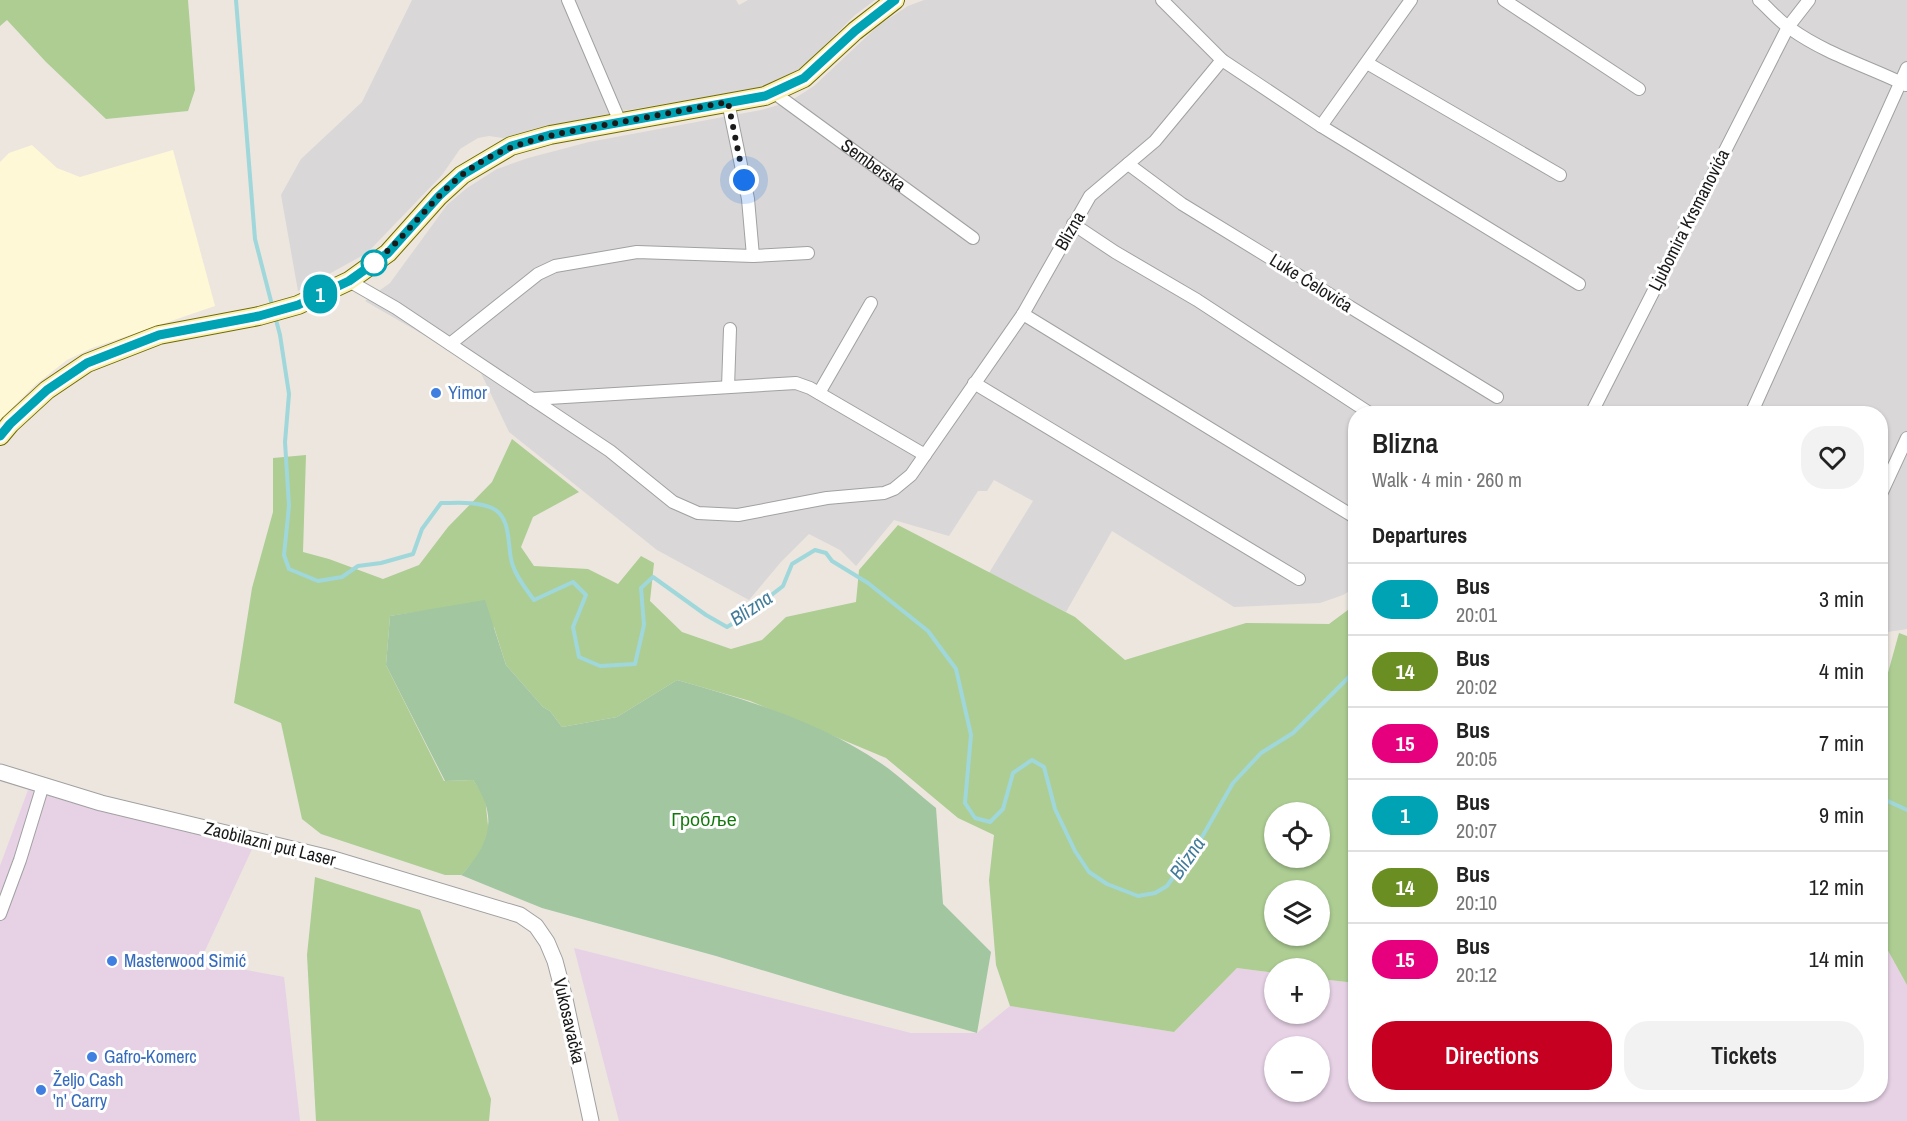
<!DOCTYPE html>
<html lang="en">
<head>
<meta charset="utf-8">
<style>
	:root { --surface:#fff; --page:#f2f2f2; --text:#222; --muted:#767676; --line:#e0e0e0; --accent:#c50020 }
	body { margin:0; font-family:"Archivo Narrow",sans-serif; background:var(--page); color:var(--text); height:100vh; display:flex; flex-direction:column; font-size:22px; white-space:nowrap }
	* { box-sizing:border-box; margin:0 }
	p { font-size:20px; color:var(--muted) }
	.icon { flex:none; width:33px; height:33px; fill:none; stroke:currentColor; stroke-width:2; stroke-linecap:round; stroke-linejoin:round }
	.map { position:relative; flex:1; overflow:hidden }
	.details { position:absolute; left:1348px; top:406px; width:540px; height:696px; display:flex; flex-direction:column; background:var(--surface); border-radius:24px; box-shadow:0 2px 4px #0004 }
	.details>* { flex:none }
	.badge { padding:0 12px; border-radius:20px; font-size:21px; line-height:39px }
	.controls { position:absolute; left:1264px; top:802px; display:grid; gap:12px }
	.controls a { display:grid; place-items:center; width:66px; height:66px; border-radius:50%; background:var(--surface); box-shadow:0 2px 4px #0004; font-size:30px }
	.you { position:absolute; width:30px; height:30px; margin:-15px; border:4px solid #fff; border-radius:50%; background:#1a73e8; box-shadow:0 0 0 9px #1a73e833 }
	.map>.badge { position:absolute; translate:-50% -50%; box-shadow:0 0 0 3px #fff }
	h2 { padding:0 24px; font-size:22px; line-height:54px }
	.round { display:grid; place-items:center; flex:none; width:63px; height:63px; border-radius:24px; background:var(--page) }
	.summary { display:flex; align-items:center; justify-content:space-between; height:102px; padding:0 24px }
	h1 { font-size:28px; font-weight:600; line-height:45px }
	.button { display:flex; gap:12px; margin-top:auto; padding:12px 24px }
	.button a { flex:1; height:69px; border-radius:24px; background:var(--accent); color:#fff; font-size:24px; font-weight:600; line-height:69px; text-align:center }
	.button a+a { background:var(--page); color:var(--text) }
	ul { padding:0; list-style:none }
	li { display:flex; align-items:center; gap:18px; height:72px; padding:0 24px; border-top:2px solid var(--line) }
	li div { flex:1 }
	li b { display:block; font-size:22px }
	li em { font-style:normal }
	li .badge { min-width:66px; font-weight:700; text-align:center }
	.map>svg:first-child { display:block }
	.residential { fill:#d9d7d7 }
	.industrial { fill:#e6d1e5; fill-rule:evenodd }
	.education { fill:#fff8d6 }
	.forest { fill:#adcd93; fill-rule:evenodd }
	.cemetery { fill:#a1c6a0 }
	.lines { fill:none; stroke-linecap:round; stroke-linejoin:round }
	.stream { stroke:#9fd7db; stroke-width:4 }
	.minor-casing { stroke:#a1a1a1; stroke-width:14 }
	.tertiary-casing { stroke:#a1a1a1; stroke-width:17 }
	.secondary-casing { stroke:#6f6904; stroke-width:20 }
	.minor { stroke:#fff; stroke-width:12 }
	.tertiary { stroke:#fff; stroke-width:15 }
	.secondary { stroke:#f9f1b0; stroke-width:18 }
	.line-casing { stroke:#fff; stroke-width:14 }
	.line { stroke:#00a3b4; stroke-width:9 }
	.walk { stroke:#1a1a1a; stroke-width:6; stroke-dasharray:0 10.8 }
	.stop-dot { fill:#fff; stroke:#00a3b4; stroke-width:3 }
	.shop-dot { fill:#3f7fe0; stroke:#fff; stroke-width:2 }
	.labels { text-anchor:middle; stroke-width:6; stroke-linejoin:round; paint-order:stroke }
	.street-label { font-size:18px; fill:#1a1a1a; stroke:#fff }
	.shop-label { font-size:18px; fill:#366cbe; stroke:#fff; text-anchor:start }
	.park-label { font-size:18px; fill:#12770a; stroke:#fff }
	.water-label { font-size:20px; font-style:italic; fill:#427c9a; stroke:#fff }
</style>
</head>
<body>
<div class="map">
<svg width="1907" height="1121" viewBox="0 0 1907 1121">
	<rect width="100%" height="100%" fill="#ece6df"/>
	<g class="residential">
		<polygon points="412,0 736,0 739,5 748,0 875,0 855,15 806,64 794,73 772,83 757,88 623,111 538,128 503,138 489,136 478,138 460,149 442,175 367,253 298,291 281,195 301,159 362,102"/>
		<polygon points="924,0 1907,0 1907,629 1881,633 1881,414 1356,414 1356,587 1343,595 1320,603 1234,607 1112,531 1066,612 989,573 1033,501 994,480 987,491 978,491 949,536 894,520 856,566 840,550 809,534 781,562 749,600 657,550 509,432 480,371 436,342 365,301 390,283 447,205 467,188 497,169 528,158 589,142 761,110 789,102 814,86 879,25 908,6"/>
	</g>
	<g class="industrial">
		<polygon points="28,790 252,849 203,955 224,966 284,977 300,1121 0,1121 0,866"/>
		<path d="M1881 938 1907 985V1121H619L574 948 911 1033H977L1010 1006 1174 1032 1237 968 1275 973V1014H1320V979L1356 983V1095H1881ZM1275 1047H1320V1092H1275Z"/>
	</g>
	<polygon class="education" points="32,145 57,168 80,177 173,150 215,306 92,348 67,360 35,385 0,420 0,162 9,153"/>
	<g class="forest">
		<polygon points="0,0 188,0 195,90 188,111 106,119 46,62 7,20 0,26"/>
		<path d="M512 439 579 492 533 517 521 547 534 566 588 569 618 584 641 556 654 563 650 601 682 632 731 649 762 640 786 617 856 602 859 570 898 525 1075 617 1125 660 1246 623 1329 624 1356 604V983L1320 979V969H1275V973L1237 968 1174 1032 1010 1006 996 965 989 880 994 835 958 818 886 758 750 701 677 680 617 717 562 727 550 711 543 707 506 665 494 627 443 608 390 616 386 665 444 781 473 780 485 797 489 835 476 859 461 875H445L321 834 302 819 281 723 234 703 252 588 273 512V458L306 455 303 552 329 559 383 579 419 565 448 527 492 482ZM1275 813H1320V858H1275ZM1275 891H1320V936H1275Z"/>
		<polygon points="1899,633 1907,636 1907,985 1881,938 1881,698"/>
		<polygon points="315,877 420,910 491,1099 489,1121 316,1121 307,955"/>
	</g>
	<path class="cemetery" d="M485 600 506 665 543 707 550 711 562 727 617 717 677 680C748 700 820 722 882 764 901 777 918 794 936 808L943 904 991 952 977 1033 844 995 716 956 542 908 461 875C490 845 499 817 473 780L445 781 386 665 390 616Z"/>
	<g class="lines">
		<g class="stream">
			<polyline points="236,0 255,239 272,305"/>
			<path d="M275 316 280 335 289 394 285 442 289 506 284 555 289 569 318 581 342 577 358 566 381 563 413 554 422 529 441 503C456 503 477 501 492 508 512 517 507 546 512 563 516 577 526 589 534 600L573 582 586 595 573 627 579 657 600 666 635 664 644 625 641 588 653 577 706 615 727 627 742 618 783 586 792 564 815 550 826 553 832 561 868 583 928 631 956 669 971 735 965 803 975 818 990 822 1003 809 1013 773 1032 760 1044 767 1055 809 1075 851 1089 872 1107 884 1138 896 1155 893 1167 886 1202 837 1233 783 1261 753 1293 733 1356 670"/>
			<polyline points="1881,798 1907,810"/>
		</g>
		<g class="minor-casing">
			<g id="minor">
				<polyline points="568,0 620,122"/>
				<polyline points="1162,0 1222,60 1321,126 1579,284"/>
				<polyline points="1504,0 1639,89"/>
				<path d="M1759 0C1770 10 1779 21 1791 29 1826 54 1867 66 1906 85"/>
				<polyline points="1367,63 1560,175"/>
				<path id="s1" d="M773 92 973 238"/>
				<polyline points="728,102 748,199 753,256"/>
				<polyline points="1321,126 1411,0"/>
				<polyline points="1128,164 1182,204 1497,397"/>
				<polyline points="1073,224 1115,252 1197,300 1371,414"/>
				<polyline points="349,281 396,308 610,451 673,502 698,513 738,515 827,498 884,493 894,489 911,475 1023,314 1090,196 1155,141 1222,60"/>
				<polyline points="1023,314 1356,518"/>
				<polyline points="450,344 538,274 555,266 637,252 753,256 808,253"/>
				<polyline points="974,383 1299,579"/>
				<polyline points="728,387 730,329"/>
				<polyline points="819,393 871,303"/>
				<polyline points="532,399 796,383 810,388 925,455"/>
				<polyline points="1591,414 1788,27 1809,0"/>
				<polyline points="1751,414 1907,68"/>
				<polyline points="1881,494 1907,438"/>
				<polyline points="0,914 20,860 43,785"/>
			</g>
		</g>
		<g class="tertiary-casing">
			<polyline id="tertiary" points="0,772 101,803 330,858 520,915 536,926 547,942 555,961 565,999 591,1121"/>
		</g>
		<g class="secondary-casing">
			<polyline id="secondary" points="0,436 10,424 47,390 87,363 159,335 259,316 298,305 349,281 388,253 439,196 462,175 511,146 550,135 765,96 804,78 855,31 895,0"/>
		</g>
		<use href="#minor" class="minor"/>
		<use href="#tertiary" class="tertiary"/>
		<use href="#secondary" class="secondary"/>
	</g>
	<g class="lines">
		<g class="line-casing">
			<polyline id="line" points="0,436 10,424 47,390 87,363 159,335 259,316 298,305 349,281 388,253 439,196 462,175 511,146 550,135 765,96 804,78 855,31 895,0"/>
		</g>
		<use href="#line" class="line"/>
		<path class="walk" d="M374 263 368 267C404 241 428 202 462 175 506 140 562 133 616 123 653 116 690 109 728 102L744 180"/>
	</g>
	<circle class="stop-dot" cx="374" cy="263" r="12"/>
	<g class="shop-dot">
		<circle cx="436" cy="393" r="6"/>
		<circle cx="112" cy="961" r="6"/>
		<circle cx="92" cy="1057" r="6"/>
		<circle cx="41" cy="1090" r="6"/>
	</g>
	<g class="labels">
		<g class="street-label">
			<text dy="6" stroke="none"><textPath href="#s1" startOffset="124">Semberska</textPath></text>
			<text transform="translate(1689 220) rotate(-63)" y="6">Ljubomira Krsmanovića</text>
			<text transform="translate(1070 231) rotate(-60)" y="6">Blizna</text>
			<text transform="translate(1311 283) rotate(32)" y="6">Luke Ćelovića</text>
			<text transform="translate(270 844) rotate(14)" y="6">Zaobilazni put Laser</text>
			<text transform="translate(569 1021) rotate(77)" y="6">Vukosavačka</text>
		</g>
		<g class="shop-label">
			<text x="448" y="399">Yimor</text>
			<text x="124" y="967">Masterwood Simić</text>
			<text x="104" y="1063">Gafro-Komerc</text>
			<text x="53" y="1086">Željo Cash<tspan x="53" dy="21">'n' Carry</tspan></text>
		</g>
		<g class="park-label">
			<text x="704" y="826">Гробље</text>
		</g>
		<g class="water-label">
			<text transform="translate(751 608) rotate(-34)" y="7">Blizna</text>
			<text transform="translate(1187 858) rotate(-55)" y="7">Blizna</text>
		</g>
	</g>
</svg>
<div class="controls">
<a><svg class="icon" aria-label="locate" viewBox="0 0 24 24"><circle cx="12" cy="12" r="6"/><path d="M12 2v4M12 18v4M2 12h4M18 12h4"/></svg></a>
<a><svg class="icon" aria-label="layers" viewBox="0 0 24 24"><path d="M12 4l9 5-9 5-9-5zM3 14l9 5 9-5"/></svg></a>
<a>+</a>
<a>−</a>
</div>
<div class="you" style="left:744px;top:180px"></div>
<b class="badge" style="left:320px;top:294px;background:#00a3b4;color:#fff">1</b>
<section class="details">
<div class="summary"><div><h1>Blizna</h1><p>Walk · 4 min · 260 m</p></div><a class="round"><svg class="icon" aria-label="heart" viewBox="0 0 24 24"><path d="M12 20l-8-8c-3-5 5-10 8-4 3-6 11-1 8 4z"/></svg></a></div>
<h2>Departures</h2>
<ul>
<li><span class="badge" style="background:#00a3b4;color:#fff">1</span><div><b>Bus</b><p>20:01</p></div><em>3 min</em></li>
<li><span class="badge" style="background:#6b8e23;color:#fff">14</span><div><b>Bus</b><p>20:02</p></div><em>4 min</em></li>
<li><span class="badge" style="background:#e6007e;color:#fff">15</span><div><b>Bus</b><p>20:05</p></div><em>7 min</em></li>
<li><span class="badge" style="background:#00a3b4;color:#fff">1</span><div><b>Bus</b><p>20:07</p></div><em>9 min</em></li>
<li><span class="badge" style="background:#6b8e23;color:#fff">14</span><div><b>Bus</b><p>20:10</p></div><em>12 min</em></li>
<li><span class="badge" style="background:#e6007e;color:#fff">15</span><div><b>Bus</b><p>20:12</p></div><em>14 min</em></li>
</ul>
<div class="button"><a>Directions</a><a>Tickets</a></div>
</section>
</div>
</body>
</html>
